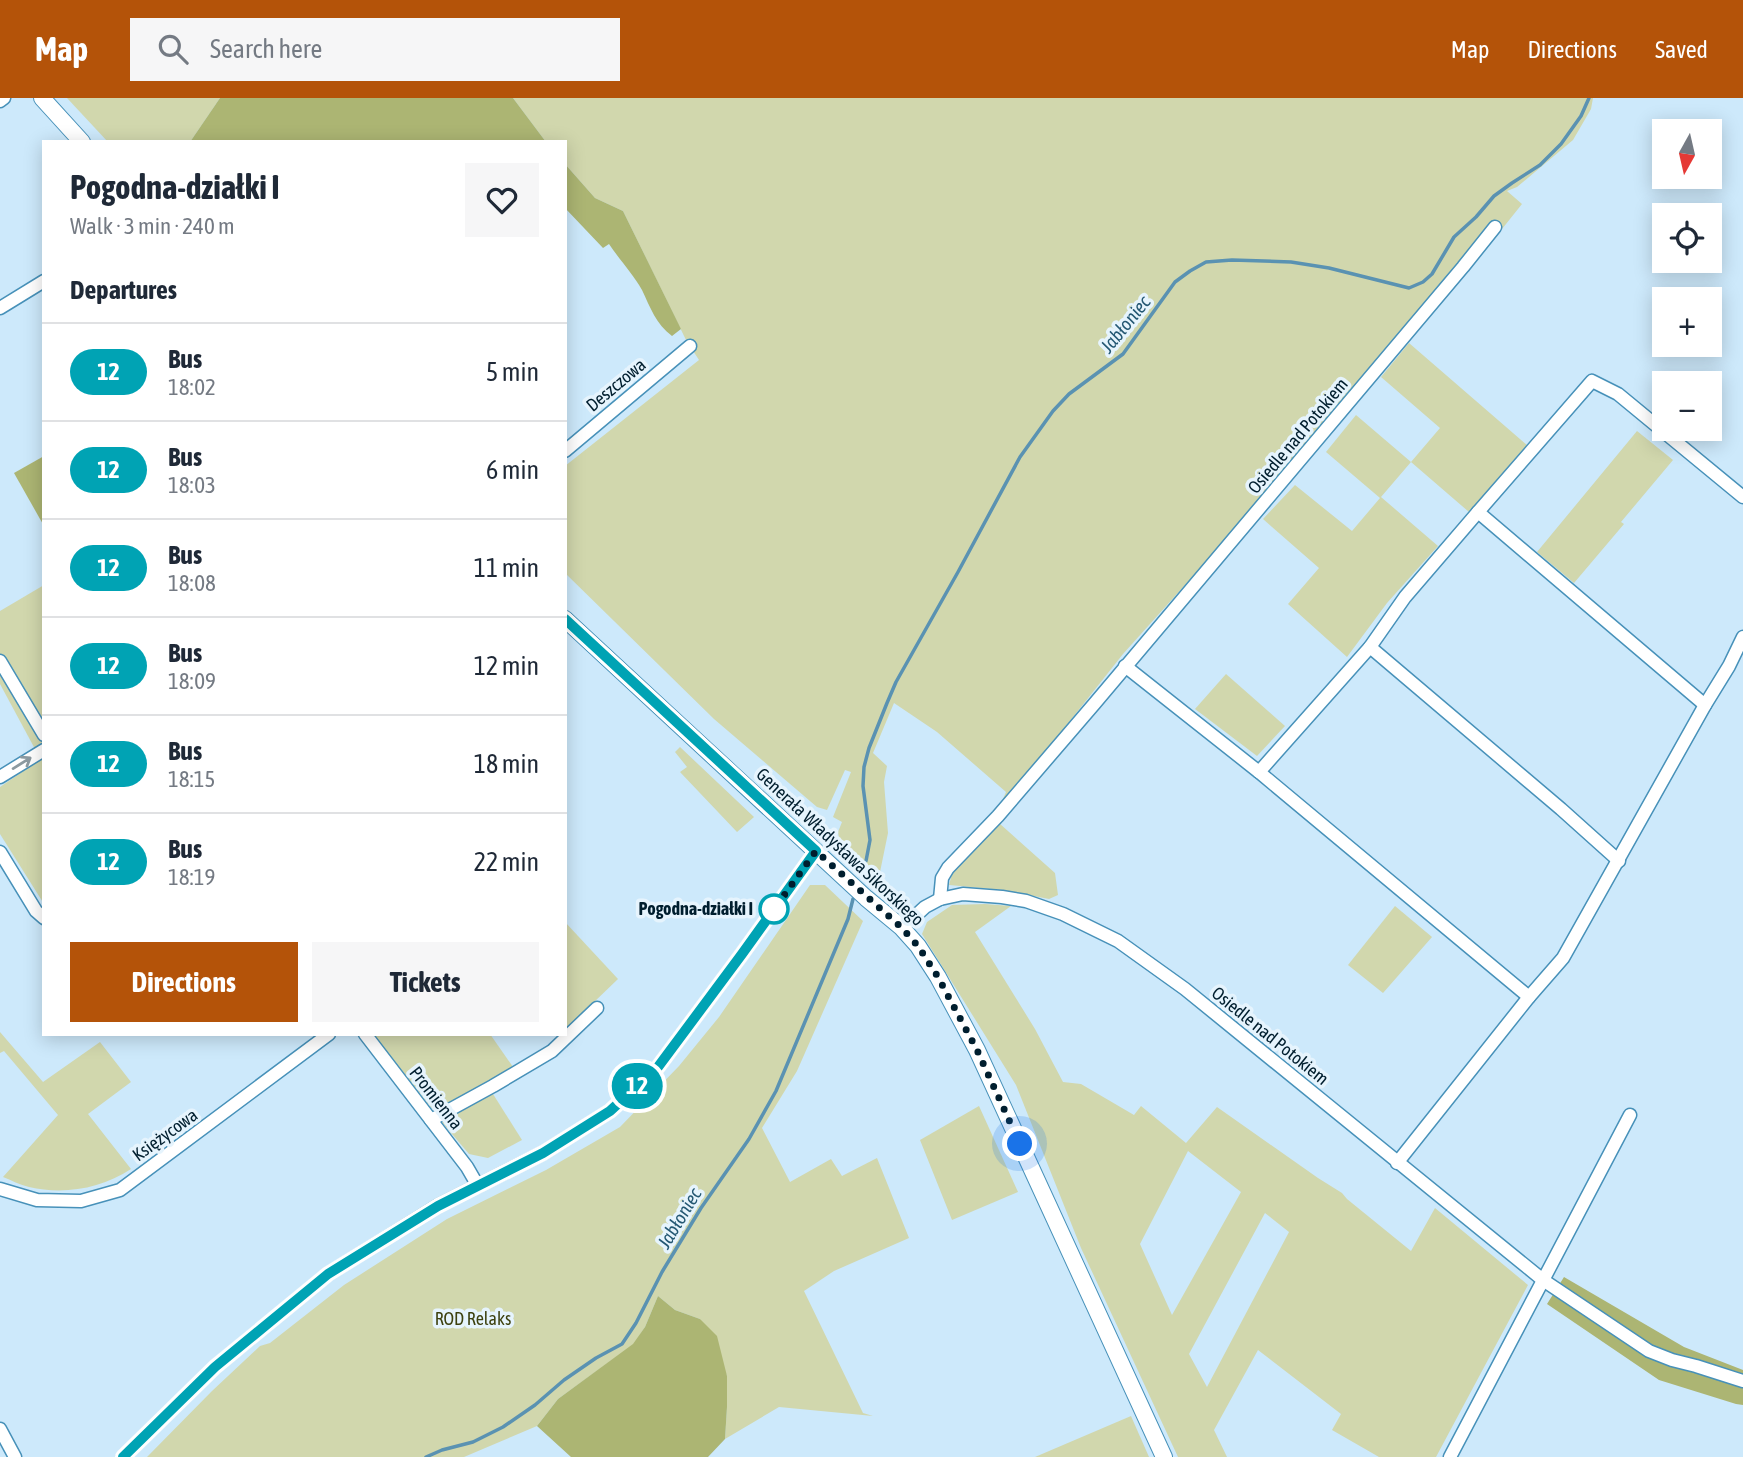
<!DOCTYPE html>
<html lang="en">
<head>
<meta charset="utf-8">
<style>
	:root { --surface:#fff; --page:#f6f6f7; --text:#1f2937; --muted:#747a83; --line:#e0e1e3; --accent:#b45309 }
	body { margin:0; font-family:"Asap Condensed",sans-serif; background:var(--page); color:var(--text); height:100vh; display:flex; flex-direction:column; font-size:26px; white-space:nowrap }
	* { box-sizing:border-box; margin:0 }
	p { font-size:23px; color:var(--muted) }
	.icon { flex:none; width:38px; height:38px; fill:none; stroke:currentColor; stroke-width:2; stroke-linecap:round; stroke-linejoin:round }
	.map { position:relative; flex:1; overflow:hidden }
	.drawer { position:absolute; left:42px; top:42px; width:525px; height:896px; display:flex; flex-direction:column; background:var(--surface); border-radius:0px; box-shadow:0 4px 18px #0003 }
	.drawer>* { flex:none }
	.badge { padding:0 14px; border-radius:23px; font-size:24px; line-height:46px }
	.needle { width:46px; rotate:188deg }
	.tools { position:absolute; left:1652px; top:21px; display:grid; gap:14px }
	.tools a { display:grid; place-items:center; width:70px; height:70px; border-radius:0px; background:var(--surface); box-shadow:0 4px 18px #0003; font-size:35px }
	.you { position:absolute; width:35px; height:35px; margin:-18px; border:5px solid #fff; border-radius:50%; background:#1a73e8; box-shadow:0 0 0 10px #1a73e833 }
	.map>.badge { position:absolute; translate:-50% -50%; box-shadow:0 0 0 4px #fff }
	h2 { padding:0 28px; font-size:26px; line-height:63px }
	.round { display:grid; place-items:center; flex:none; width:74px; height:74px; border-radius:0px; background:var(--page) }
	.headline { display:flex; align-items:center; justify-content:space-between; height:119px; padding:0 28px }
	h1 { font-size:33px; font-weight:700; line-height:52px }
	.action { display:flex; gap:14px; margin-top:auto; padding:14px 28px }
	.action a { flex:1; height:80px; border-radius:0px; background:var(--accent); color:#fff; font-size:28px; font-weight:700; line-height:80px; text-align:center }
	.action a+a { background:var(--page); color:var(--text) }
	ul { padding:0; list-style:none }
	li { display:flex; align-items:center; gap:21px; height:98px; padding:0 28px; border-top:2px solid var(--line) }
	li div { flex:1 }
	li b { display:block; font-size:26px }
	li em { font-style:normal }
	li .badge { min-width:77px; font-weight:700; text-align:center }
	header { display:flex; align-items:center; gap:42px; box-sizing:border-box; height:98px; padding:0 35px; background:var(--accent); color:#fff }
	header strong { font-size:33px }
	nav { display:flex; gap:38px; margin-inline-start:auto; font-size:24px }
	.search { width:490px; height:63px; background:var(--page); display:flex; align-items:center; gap:18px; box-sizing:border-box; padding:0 24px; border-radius:0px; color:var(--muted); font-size:26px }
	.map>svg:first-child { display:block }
	.green { fill:#d1d7ad; fill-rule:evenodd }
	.forest { fill:#acb573 }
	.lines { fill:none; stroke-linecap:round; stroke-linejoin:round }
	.stream { stroke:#5a92b2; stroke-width:3.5 }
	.minor-casing { stroke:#4791b9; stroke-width:15 }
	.tertiary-casing { stroke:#4791b9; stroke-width:18 }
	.minor { stroke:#fff; stroke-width:12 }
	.tertiary { stroke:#fff; stroke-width:16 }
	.oneway { stroke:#8c9aa1 }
	.line-casing { stroke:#fff; stroke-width:16 }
	.line { stroke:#00a3b4; stroke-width:10 }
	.walk { stroke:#001e2e; stroke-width:7; stroke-dasharray:0 12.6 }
	.stop-dot { fill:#fff; stroke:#00a3b4; stroke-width:3.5 }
	.labels { text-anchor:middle; stroke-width:7; stroke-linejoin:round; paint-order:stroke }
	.street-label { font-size:18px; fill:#001e2e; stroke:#e6f4fd }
	.stop-label { font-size:18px; font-weight:bold; fill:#001e2e; stroke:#e6f4fd; text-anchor:end }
	.park-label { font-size:18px; fill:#3d410f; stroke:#e6f4fd }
	.water-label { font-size:19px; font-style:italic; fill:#245873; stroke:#e6f4fd }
</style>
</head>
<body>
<header>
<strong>Map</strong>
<div class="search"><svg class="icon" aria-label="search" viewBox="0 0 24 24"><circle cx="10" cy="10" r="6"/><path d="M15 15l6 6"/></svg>Search here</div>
<nav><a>Map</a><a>Directions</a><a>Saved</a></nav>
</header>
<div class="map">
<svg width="1743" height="1359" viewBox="0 0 1743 1359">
	<rect width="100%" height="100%" fill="#cde9fb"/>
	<g class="green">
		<polygon points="67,0 220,0 190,44 108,44"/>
		<polygon points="513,0 1593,0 1591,11 1573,42 1517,89 1507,93 1522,106 1502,131 1493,124 1417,219 1220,448 1123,556 997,715 1006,694 937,634 894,605 873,655 887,668 884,684 888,735 880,774 869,768 839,740 838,734 842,724 833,719 851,674 845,672 827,712 817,709 714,621 565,475 565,368 699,262 686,242 623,113 595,100 565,66 565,44 546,44"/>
		<polygon points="1409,245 1527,347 1469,414 1411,364 1381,399 1438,448 1387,505 1347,559 1288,506 1319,470 1263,421 1295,387 1352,433 1380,400 1326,354 1356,317 1411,364 1440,330 1381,279"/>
		<polygon points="1637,333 1673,362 1621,424 1624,426 1574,485 1537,454"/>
		<polygon points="44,487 44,645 35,651 0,586 0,513"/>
		<polygon points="1226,576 1285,628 1257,658 1195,611"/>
		<polygon points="680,649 754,719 737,734 680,674 687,669 675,654"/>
		<polygon points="44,659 44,806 0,736 0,689"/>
		<polygon points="999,725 1055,775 1058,797 1049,801 1003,792 949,787 952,776 958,767"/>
		<polygon points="810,787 825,787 863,823 797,973 762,1030 790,1084 831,1061 842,1078 877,1060 909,1140 834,1173 804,1193 863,1315 873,1318 779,1309 725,1341 727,1309 727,1278 700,1221 675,1212 658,1198 645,1229 634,1246 558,1301 537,1328 464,1359 147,1359 212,1293 260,1248 270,1245 344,1187 447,1121 546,1072 620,1029 679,968 719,919"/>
		<path d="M985 806 1011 808 975 834 1035 931 1063 984 1081 986 1134 1017 1141 1008 1186 1045 1217 1009 1318 1080 1342 1095 1347 1101 1411 1153 1435 1110 1528 1187 1436 1359H1379L1332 1332 1341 1316 1258 1252 1214 1332 1227 1359H1178L1081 1150 1016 987 922 836 927 824 952 807ZM1188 1053 1241 1094 1172 1217 1140 1146ZM1265 1115 1289 1134 1207 1289 1189 1256Z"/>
		<polygon points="1395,808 1432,839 1383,895 1348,867"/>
		<polygon points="565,824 618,881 565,932"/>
		<path d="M0 934 43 984 100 944 131 984 88 1016 131 1071C101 1091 63 1097 29 1089 20 1087 11 1082 3 1079L58 1017 4 953 0 955Z"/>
		<polygon points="373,936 490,936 513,969 434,1013"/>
		<polygon points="493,996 522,1042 488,1060 469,1056 441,1023"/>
		<polygon points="979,1008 1018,1094 952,1122 920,1042"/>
		<polygon points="1131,1318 1149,1359 1035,1359"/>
	</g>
	<g class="forest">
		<polygon points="220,0 513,0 546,44 190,44"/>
		<path d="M565 66 595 100 623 113 681 231 672 238C656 226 650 209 642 192 633 176 619 161 609 146L603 150 565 110Z"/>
		<polygon points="44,358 44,428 14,375"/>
		<polygon points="1564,1179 1684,1249 1743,1272 1743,1307 1736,1306 1659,1282 1547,1206"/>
		<polygon points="658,1198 675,1212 700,1221 717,1238 727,1278 727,1309 725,1341 708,1359 571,1359 537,1328 558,1301 633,1246 645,1229"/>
	</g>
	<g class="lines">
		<g class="stream">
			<polyline points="866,763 870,742 863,688 864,669 869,650 887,605 896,584 958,474 1020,359 1053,313 1069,296 1123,256 1175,184 1190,173 1206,164 1232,162 1291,164 1329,170 1409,190 1423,184 1432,176 1454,139 1476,119 1494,98 1512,85 1540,67 1561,46 1581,18 1589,0"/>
			<polyline points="426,1359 442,1352 473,1344 503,1329 535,1307 564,1282 596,1260 622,1246 636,1225 662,1174 701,1110 749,1041 776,993 848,821 853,801"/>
		</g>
		<g class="minor-casing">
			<g id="minor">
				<polyline points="0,3 4,0"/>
				<polyline points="0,210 44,183"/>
				<polyline points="565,353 690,248"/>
				<polyline points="1478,414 1592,283 1618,296 1743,399"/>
				<polyline points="1370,549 1561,711 1619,763"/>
				<polyline points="0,563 44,637"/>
				<polyline points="1125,568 1259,674 1529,899 1563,860 1705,607 1729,568 1743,539"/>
				<polyline points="1259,674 1370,549 1405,499 1478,414 1705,607"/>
				<polyline points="0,679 44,652"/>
				<polyline points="0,754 36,813 44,820"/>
				<polyline points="940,801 942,780 948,770 998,718 1095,605 1463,169 1495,129"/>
				<polyline points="901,829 911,822 925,809 940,801 963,796 1002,799 1026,803 1063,816 1118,843 1185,891 1543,1182 1649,1253 1672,1262 1696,1268 1743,1283"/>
				<polyline points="365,936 467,1069 478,1088"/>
				<polyline points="431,1022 493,988 552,953 597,910"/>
				<polyline points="1397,1065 1529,899"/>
				<polyline points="0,1091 37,1102 81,1103 120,1092 329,936"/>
				<polyline points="0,1331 15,1359"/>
				<polyline points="123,1359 215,1269 328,1176 437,1108 543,1055 610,1013 658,969 742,856 816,753"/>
				<polyline points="1450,1359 1630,1017"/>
			</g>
		</g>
		<g class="tertiary-casing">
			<g id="tertiary">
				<polyline points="42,0 82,44"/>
				<polyline points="565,521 866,800 901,829 918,848 938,879 977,952 1164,1359"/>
			</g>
		</g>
		<use href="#minor" class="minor"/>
		<use href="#tertiary" class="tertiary"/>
	</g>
	<defs><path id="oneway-shaft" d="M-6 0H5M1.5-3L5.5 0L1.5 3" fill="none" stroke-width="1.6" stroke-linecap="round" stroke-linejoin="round" transform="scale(1.75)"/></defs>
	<use class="oneway" href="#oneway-shaft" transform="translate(22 665) rotate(-32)"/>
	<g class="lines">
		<g class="line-casing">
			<polyline id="line" points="123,1359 215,1269 328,1176 438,1108 543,1055 610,1013 658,969 742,856 816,753 565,521"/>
		</g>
		<use href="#line" class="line"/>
		<polyline class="walk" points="774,811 772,814 816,753 901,829 918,848 938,879 977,952 1020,1046"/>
	</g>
	<circle class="stop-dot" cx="774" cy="811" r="14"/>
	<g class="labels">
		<g class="street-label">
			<text transform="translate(616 287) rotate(-40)" y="6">Deszczowa</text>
			<text transform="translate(1298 338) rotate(-50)" y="6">Osiedle nad Potokiem</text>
			<text transform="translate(840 749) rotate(43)" y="6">Generała Władysława Sikorskiego</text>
			<text transform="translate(1270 938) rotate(39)" y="6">Osiedle nad Potokiem</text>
			<text transform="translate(436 1000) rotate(52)" y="6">Promienna</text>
			<text transform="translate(165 1037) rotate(-36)" y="6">Księżycowa</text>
		</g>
		<g class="stop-label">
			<text x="753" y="817">Pogodna-działki I</text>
		</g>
		<g class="park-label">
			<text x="473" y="1227">ROD Relaks</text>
		</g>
		<g class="water-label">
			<text transform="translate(1125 226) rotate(-51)" y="7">Jabłoniec</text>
			<text transform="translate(679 1120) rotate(-59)" y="7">Jabłoniec</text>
		</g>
	</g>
</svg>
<div class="tools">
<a><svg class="needle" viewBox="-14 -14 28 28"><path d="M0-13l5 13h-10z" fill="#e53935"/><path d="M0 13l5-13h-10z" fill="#747a83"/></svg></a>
<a><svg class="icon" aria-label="locate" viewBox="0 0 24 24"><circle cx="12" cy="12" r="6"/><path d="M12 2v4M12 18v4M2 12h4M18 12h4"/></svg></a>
<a>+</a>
<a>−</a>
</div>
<div class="you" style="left:1020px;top:1046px"></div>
<b class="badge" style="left:637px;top:988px;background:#00a3b4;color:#fff">12</b>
<section class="drawer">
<div class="headline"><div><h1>Pogodna-działki I</h1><p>Walk · 3 min · 240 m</p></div><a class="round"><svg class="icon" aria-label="heart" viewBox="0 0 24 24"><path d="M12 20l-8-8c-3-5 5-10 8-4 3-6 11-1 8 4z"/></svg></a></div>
<h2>Departures</h2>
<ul>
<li><span class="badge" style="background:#00a3b4;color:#fff">12</span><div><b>Bus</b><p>18:02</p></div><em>5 min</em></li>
<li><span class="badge" style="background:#00a3b4;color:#fff">12</span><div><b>Bus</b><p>18:03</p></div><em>6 min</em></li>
<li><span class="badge" style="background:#00a3b4;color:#fff">12</span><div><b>Bus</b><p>18:08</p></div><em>11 min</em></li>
<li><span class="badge" style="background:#00a3b4;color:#fff">12</span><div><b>Bus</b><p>18:09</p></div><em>12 min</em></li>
<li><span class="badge" style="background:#00a3b4;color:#fff">12</span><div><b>Bus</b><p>18:15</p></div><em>18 min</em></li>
<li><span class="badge" style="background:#00a3b4;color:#fff">12</span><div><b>Bus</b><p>18:19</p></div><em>22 min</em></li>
</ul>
<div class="action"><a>Directions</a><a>Tickets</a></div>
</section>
</div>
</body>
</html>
